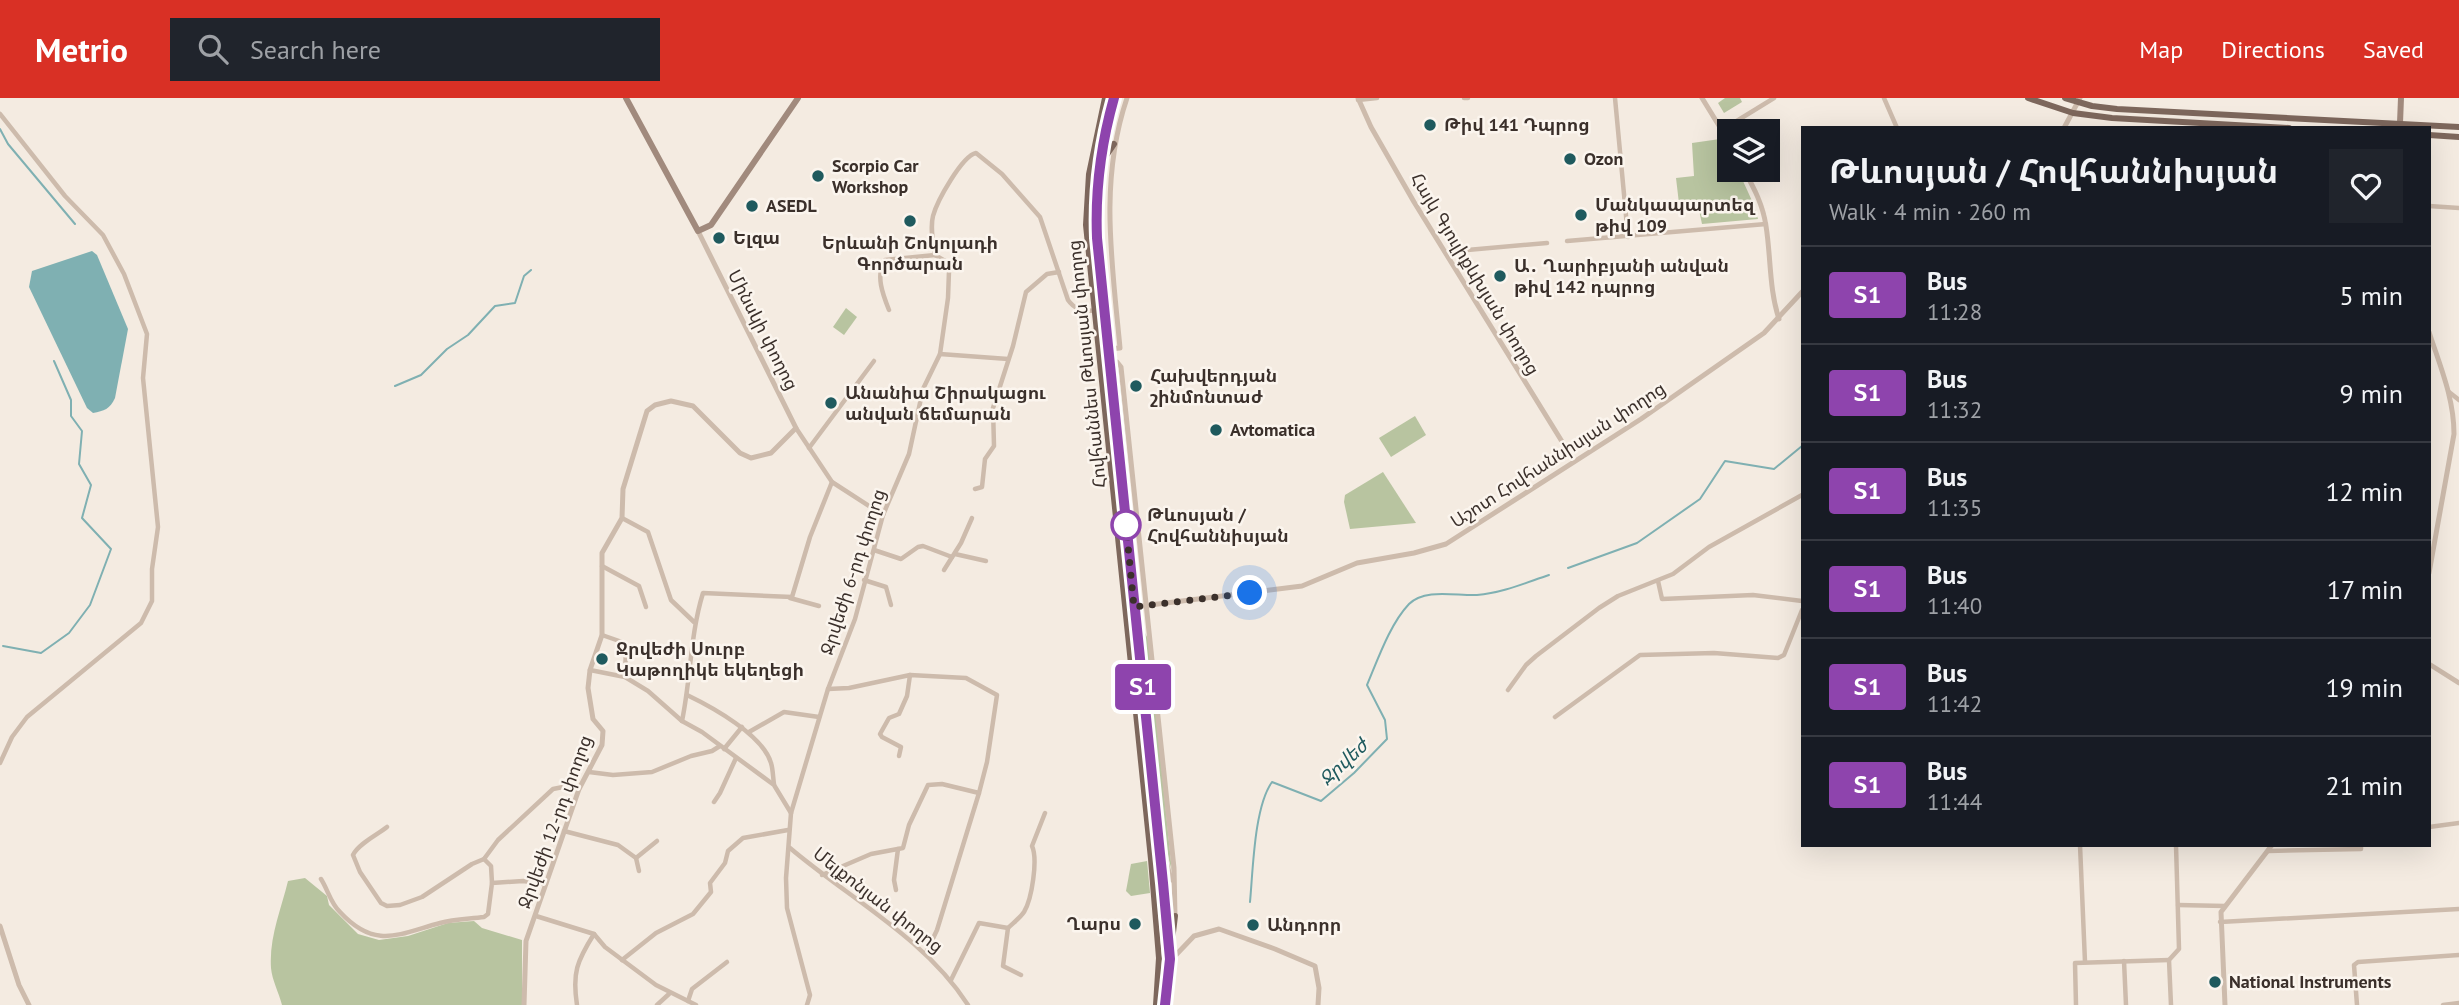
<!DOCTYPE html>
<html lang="en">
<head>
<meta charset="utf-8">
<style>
	:root { --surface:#171b24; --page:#20242c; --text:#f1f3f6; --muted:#9ea1a6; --line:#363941; --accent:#d93025 }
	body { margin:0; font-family:"PT Sans","Noto Sans Armenian",sans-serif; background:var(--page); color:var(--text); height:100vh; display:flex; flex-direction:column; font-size:26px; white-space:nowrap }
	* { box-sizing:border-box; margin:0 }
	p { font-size:23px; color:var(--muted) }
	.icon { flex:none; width:38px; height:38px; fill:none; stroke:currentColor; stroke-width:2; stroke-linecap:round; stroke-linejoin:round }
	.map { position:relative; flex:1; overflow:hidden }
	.sheet { position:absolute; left:1801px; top:28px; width:630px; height:721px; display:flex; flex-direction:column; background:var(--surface); border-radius:0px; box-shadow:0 7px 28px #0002 }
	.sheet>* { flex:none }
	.badge { padding:0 14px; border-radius:5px; font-size:24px; line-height:46px }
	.controls { position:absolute; left:1717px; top:21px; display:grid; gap:14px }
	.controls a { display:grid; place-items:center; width:63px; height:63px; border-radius:0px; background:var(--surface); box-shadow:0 7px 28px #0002; font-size:35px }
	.you { position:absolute; width:35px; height:35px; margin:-18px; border:5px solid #fff; border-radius:50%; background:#1a73e8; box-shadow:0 0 0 10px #1a73e833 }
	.map>.badge { position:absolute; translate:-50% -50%; box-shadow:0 0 0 4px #fff }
	.round { display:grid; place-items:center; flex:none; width:74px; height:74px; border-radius:0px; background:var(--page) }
	.overview { display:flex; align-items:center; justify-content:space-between; height:119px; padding:0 28px }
	h1 { font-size:33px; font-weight:700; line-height:52px }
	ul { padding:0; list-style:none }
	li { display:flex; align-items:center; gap:21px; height:98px; padding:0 28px; border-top:2px solid var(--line) }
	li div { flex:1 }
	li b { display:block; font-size:26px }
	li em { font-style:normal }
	li .badge { min-width:77px; font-weight:700; text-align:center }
	header { display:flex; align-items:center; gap:42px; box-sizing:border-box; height:98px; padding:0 35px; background:var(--accent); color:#fff }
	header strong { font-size:33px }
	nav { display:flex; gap:38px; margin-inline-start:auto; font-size:24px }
	.search { width:490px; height:63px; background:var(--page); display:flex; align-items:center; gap:18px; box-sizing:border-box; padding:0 24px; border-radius:0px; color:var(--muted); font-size:26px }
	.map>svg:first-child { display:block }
	.green { fill:#b8c4a0 }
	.water { fill:#7fb0b2 }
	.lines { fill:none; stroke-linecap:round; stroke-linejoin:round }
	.stream { stroke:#7fb0b2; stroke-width:2 }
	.minor { stroke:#cdbbac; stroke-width:4.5 }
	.tertiary { stroke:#cdbbac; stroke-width:5 }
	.secondary { stroke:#a18a7d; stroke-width:6 }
	.primary { stroke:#7d675c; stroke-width:6 }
	.line-casing { stroke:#fff; stroke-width:16 }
	.line { stroke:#8e44ad; stroke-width:10 }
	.walk { stroke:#3b302b; stroke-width:7; stroke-dasharray:0 12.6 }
	.poi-dot { fill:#1f5a5e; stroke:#fbf5ee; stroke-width:2.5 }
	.stop-dot { fill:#fff; stroke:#8e44ad; stroke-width:3.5 }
	.labels { text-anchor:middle; stroke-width:5; stroke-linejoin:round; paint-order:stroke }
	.poi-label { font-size:18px; font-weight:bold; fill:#3b302b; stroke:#fbf5ee; text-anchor:start }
	.street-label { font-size:18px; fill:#3b302b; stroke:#fbf5ee }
	.stop-label { font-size:18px; font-weight:bold; fill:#3b302b; stroke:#fbf5ee; text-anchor:start }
	.water-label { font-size:19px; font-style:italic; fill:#1f5a5e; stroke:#fbf5ee }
</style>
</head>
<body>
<header>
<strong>Metrio</strong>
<div class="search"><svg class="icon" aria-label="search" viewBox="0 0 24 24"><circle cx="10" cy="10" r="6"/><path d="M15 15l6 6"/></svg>Search here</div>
<nav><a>Map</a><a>Directions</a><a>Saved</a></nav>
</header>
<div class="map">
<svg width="2459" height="907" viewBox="0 0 2459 907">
	<rect width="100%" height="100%" fill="#f4ebe1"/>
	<g class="green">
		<polygon points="1109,0 1112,0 1095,78 1094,140 1091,140 1092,78"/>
		<polygon points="1725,0 1740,0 1742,4 1724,15 1718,5"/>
		<polygon points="1720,41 1729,56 1729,72 1738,72 1753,105 1758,121 1702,126 1699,112 1680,114 1676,80 1694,78 1692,45"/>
		<polygon points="1093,161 1095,162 1103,236 1100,236"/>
		<polygon points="1101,166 1107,166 1114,244 1110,244"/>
		<polygon points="846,210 857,219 844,237 833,229"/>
		<polygon points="1118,268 1138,471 1134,471 1113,269"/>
		<polygon points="1108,282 1128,478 1126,478 1105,283"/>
		<polygon points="1415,318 1426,337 1391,359 1379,340"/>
		<polygon points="1383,374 1416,425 1350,431 1344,404 1345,397"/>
		<path d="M1141 527 1149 543 1172 774C1162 738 1163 701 1154 666L1139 529Z"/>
		<polygon points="1130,529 1133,529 1164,826 1165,882 1162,882 1162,837"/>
		<polygon points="1147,763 1150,795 1131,798 1126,793 1131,766"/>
		<path d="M305 780 327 798 329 807 358 836 379 842 408 838 448 825 474 823 482 830 522 842V907H282C279 895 272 882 271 870 269 839 281 812 288 783Z"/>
	</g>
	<path class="water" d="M92 153 97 157 128 231 115 300C110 311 104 313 93 315L87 310 29 189 32 173Z"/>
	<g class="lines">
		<g class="stream">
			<polyline points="0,31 8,46 75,126"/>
			<polyline points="395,288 421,277 447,251 468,237 495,208 515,205 524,178 531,172"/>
			<polyline points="1568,470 1637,445 1700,401 1725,363 1774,371 1802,348"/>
			<polyline points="3,548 41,555 69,535 90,507 111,451 82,420 91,387 79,366 82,333 71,318 71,302 54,263"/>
			<path d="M1250 804C1253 773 1254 709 1272 684L1321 703 1354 675 1387 641 1385 622 1367 587C1378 561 1390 526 1409 506 1425 490 1456 498 1477 497 1502 495 1525 485 1549 477"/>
		</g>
		<g class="minor">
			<polyline points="1464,0 1468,0"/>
			<polyline points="1615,0 1628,139"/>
			<polyline points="1884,0 1897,30"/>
			<polyline points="1358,2 1377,0"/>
			<polyline points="0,16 65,98 103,137 124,176 147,236 143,280 158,429 152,471 152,503 141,525 27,619 12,639 0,665"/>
			<polyline points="1722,32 1774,0"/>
			<polyline points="2429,108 2459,110"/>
			<polyline points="1567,143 1766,126"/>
			<polyline points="1445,154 1547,145"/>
			<path d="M935 157C933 145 930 130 933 118 937 103 962 58 976 55L1002 76 1040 119 1068 202C1075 212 1082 212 1094 213"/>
			<path d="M889 212C883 197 875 177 885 162L935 157"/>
			<polyline points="940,256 1008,261"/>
			<polyline points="2449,294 2459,302"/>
			<polyline points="796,330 832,384 883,417"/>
			<polyline points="809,350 874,263"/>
			<polyline points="975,391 982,389 985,361 994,348 993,310 1013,248 1026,194 1047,176 1059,174"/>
			<polyline points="622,420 648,434 671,502 694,524"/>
			<polyline points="874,452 901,461 918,449 923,448 952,459"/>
			<polyline points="955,456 986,463"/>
			<polyline points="602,468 639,488 646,509"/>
			<polyline points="944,472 961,445 972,420"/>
			<polyline points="864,482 886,489 891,507"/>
			<polyline points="1658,483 1662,501 1753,497 1802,503"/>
			<polyline points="790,500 819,508"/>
			<polyline points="602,537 622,544 626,548 625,579"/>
			<polyline points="590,572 625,579 648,593 682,623 702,634 774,687 791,715"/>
			<polyline points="828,591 849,590 910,577 966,580 997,597 987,664 979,695 937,832 926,855"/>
			<polyline points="1508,592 1526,567 1536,558 1599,510 1618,498 1673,476 1709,449 1802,397"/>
			<path d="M687 597C712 609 763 637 771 665 773 671 773 680 774 686"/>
			<polyline points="1555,619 1640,557 1714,555 1778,560 1784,557 1802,512"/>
			<path d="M682 623C691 580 690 537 703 495L792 499 810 439 832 384"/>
			<polyline points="749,634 784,614 819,619"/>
			<polyline points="724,651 742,629"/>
			<polyline points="899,658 901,649 882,639 880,636 889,620 899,616 907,598 910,577"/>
			<polyline points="589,674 613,677 652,674 691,658 712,653 720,648"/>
			<polyline points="714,704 720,695 736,660"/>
			<path d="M387 729C377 737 358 746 353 757L360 774 381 805 387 808 400 807 422 799 472 766 484 761 498 742 553 691 568 688 579 691"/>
			<polyline points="2429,729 2459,725"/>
			<polyline points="564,733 618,747 636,760 639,773"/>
			<polyline points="2080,747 2085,864"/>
			<path d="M790 750C850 801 925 840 968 907"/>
			<polyline points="2268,753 2361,751 2361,747"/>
			<polyline points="636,760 657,743"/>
			<polyline points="484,761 491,768 492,785"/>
			<polyline points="822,777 871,756 903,750 909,727 928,687 942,686 979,695"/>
			<path d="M321 781C328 792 331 806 340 814 375 852 399 836 440 825 454 821 469 821 484 819L488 816 492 785 523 783 546 786"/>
			<polyline points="896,792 894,782 898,751"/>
			<polyline points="2178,807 2225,808"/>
			<polyline points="536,818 594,836 605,849 656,887 696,907"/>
			<polyline points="2220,824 2459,811"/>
			<polyline points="1008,830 1003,868 1021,877"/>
			<polyline points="622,862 656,835 693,816 711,794 710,785 725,765 728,753 743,740 788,732"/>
			<polyline points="2124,863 2126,907"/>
			<path d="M951 882 979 825 1008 830C1013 825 1020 820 1024 814 1032 801 1038 761 1032 748L1045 715"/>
			<polyline points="688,903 692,891 727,864"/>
			<path d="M577 907C572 875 577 863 594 836"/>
			<polyline points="657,907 669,896"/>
			<polyline points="807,907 810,897 787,810 786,780 791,715 828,591 855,521 883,417 909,356 923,291 940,256 948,200 949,173 945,163 935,157"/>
			<polyline points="2076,907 2075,865 2169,862"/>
			<polyline points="2171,907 2169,862 2179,851 2176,747"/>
			<polyline points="2357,907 2354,867 2358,864 2459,857"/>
			<polyline points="2443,907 2459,905"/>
		</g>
		<g class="tertiary">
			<polyline points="1358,0 1371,29 1414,104 1574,363"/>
			<polyline points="1702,0 1729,44"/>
			<polyline points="2064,30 2080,0"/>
			<path d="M1744 72C1754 90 1763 107 1766 128 1771 159 1769 191 1779 221"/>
			<path d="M2429 234C2440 268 2454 300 2454 336L2429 475"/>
			<path d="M1109 251 1120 250C1112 164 1099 83 1127 0"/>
			<polyline points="1110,265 1117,264 1121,269 1174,770 1175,818"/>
			<polyline points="1126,510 1302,488 1357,465 1414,455 1446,446 1641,321 1764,235 1802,194"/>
			<polyline points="2429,566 2459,585"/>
			<polyline points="1162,748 1171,782"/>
			<polyline points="0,828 19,887 29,907"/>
			<polyline points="1169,861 1173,860 1194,838 1219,831 1275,851 1315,868 1319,890 1318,907"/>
			<polyline points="524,907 526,843 579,691 602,647 603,633 593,621 588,590 590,572 602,537 602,455 622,420 623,391 647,313 655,307 671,303 693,308 740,355 751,360 771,355 796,330 698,133"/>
			<polyline points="2225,907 2221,814 2272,747"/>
		</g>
		<g class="secondary">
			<polyline points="626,0 698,133 711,127 798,0"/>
			<polyline points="2400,25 2401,0"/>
		</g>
		<g class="primary">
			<polyline points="1105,0 1089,76 1086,127 1151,761 1159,860 1156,907"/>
			<path d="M1114 0C1101 46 1095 92 1097 140L1159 736 1169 861 1165 907"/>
			<polyline points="2028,0 2073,15 2112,20 2289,30"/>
			<polyline points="2065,0 2092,8 2117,11 2459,29"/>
			<polyline points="2429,37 2459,39"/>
			<polyline points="1101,65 1114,46"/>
			<polyline points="1171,851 1175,818"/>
		</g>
	</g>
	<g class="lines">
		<g class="line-casing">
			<path id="line" d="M1114 0C1101 46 1095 92 1097 140L1163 785 1170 861 1165 907"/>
		</g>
		<use href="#line" class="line"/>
		<polyline class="walk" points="1126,427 1134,509 1250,495"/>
	</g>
	<g class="poi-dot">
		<circle cx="1430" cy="27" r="7"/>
		<circle cx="1570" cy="61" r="7"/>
		<circle cx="818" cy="78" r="7"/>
		<circle cx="752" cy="108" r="7"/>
		<circle cx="1581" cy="117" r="7"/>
		<circle cx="910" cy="123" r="7"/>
		<circle cx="719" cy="140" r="7"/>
		<circle cx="1500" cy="178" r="7"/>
		<circle cx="1136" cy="288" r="7"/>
		<circle cx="831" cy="305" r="7"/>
		<circle cx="1216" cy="332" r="7"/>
		<circle cx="602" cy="561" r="7"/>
		<circle cx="1135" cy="826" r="7"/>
		<circle cx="1253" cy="827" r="7"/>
		<circle cx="2215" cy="884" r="7"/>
	</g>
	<circle class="stop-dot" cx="1126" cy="427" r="14"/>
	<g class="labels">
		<g class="poi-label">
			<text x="1444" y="33">Թիվ 141 Դպրոց</text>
			<text x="1584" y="67">Ozon</text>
			<text x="832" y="74">Scorpio Car<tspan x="832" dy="21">Workshop</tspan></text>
			<text x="1595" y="113">Մանկապարտեզ<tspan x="1595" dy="21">թիվ 109</tspan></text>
			<text x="766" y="114">ASEDL</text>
			<text x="733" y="146">Ելզա</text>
			<text x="910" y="151" text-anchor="middle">Երևանի Շոկոլադի<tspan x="910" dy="21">Գործարան</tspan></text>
			<text x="1514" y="174">Ա․ Ղարիբյանի անվան<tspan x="1514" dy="21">թիվ 142 դպրոց</tspan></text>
			<text x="1150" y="284">Հախվերդյան<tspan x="1150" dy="21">շինմոնտաժ</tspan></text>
			<text x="845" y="301">Անանիա Շիրակացու<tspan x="845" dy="21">անվան ճեմարան</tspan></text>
			<text x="1230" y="338">Avtomatica</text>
			<text x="616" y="557">Ջրվեժի Սուրբ<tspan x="616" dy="21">Կաթողիկե եկեղեցի</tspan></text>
			<text x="1121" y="832" text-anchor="end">Ղարս</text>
			<text x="1267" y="833">Անդորր</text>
			<text x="2229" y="890">National Instruments</text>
		</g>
		<g class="street-label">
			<text transform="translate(1475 176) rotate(59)" y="6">Հայկ Գյուլիքևխյան փողոց</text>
			<text transform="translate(763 232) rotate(63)" y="6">Մինսկի փողոց</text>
			<text transform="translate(1087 266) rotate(-96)" y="6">Հովհաննես Թևոսյան փողոց</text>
			<text transform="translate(1558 357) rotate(-33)" y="6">Աշոտ Հովհաննիսյան փողոց</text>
			<text transform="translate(853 474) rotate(-72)" y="6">Ջրվեժի 6-րդ փողոց</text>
			<text transform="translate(555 724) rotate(-70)" y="6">Ջրվեժի 12-րդ փողոց</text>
			<text transform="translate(878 802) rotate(38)" y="6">Մելքոնյան փողոց</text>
		</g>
		<g class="stop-label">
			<text x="1147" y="423">Թևոսյան /<tspan x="1147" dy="21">Հովհաննիսյան</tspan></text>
		</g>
		<g class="water-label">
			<text transform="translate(1343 664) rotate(-43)" y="7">Ջրվեժ</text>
		</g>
	</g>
</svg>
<div class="controls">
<a><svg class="icon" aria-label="layers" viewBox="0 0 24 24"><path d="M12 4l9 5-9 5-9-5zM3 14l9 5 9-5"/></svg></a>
</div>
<div class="you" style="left:1250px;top:495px"></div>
<b class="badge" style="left:1143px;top:589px;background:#8e44ad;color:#fff">Տ1</b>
<section class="sheet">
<div class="overview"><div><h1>Թևոսյան / Հովհաննիսյան</h1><p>Walk · 4 min · 260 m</p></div><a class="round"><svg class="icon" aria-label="heart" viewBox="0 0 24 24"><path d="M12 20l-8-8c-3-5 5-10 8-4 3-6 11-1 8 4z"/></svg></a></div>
<ul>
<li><span class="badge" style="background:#8e44ad;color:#fff">Տ1</span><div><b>Bus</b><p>11:28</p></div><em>5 min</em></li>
<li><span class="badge" style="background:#8e44ad;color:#fff">Տ1</span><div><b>Bus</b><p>11:32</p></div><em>9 min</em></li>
<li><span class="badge" style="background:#8e44ad;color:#fff">Տ1</span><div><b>Bus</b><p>11:35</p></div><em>12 min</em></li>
<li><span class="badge" style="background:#8e44ad;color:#fff">Տ1</span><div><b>Bus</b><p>11:40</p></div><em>17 min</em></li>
<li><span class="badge" style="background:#8e44ad;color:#fff">Տ1</span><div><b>Bus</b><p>11:42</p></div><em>19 min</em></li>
<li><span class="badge" style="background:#8e44ad;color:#fff">Տ1</span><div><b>Bus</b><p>11:44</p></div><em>21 min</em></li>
</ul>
</section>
</div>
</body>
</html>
